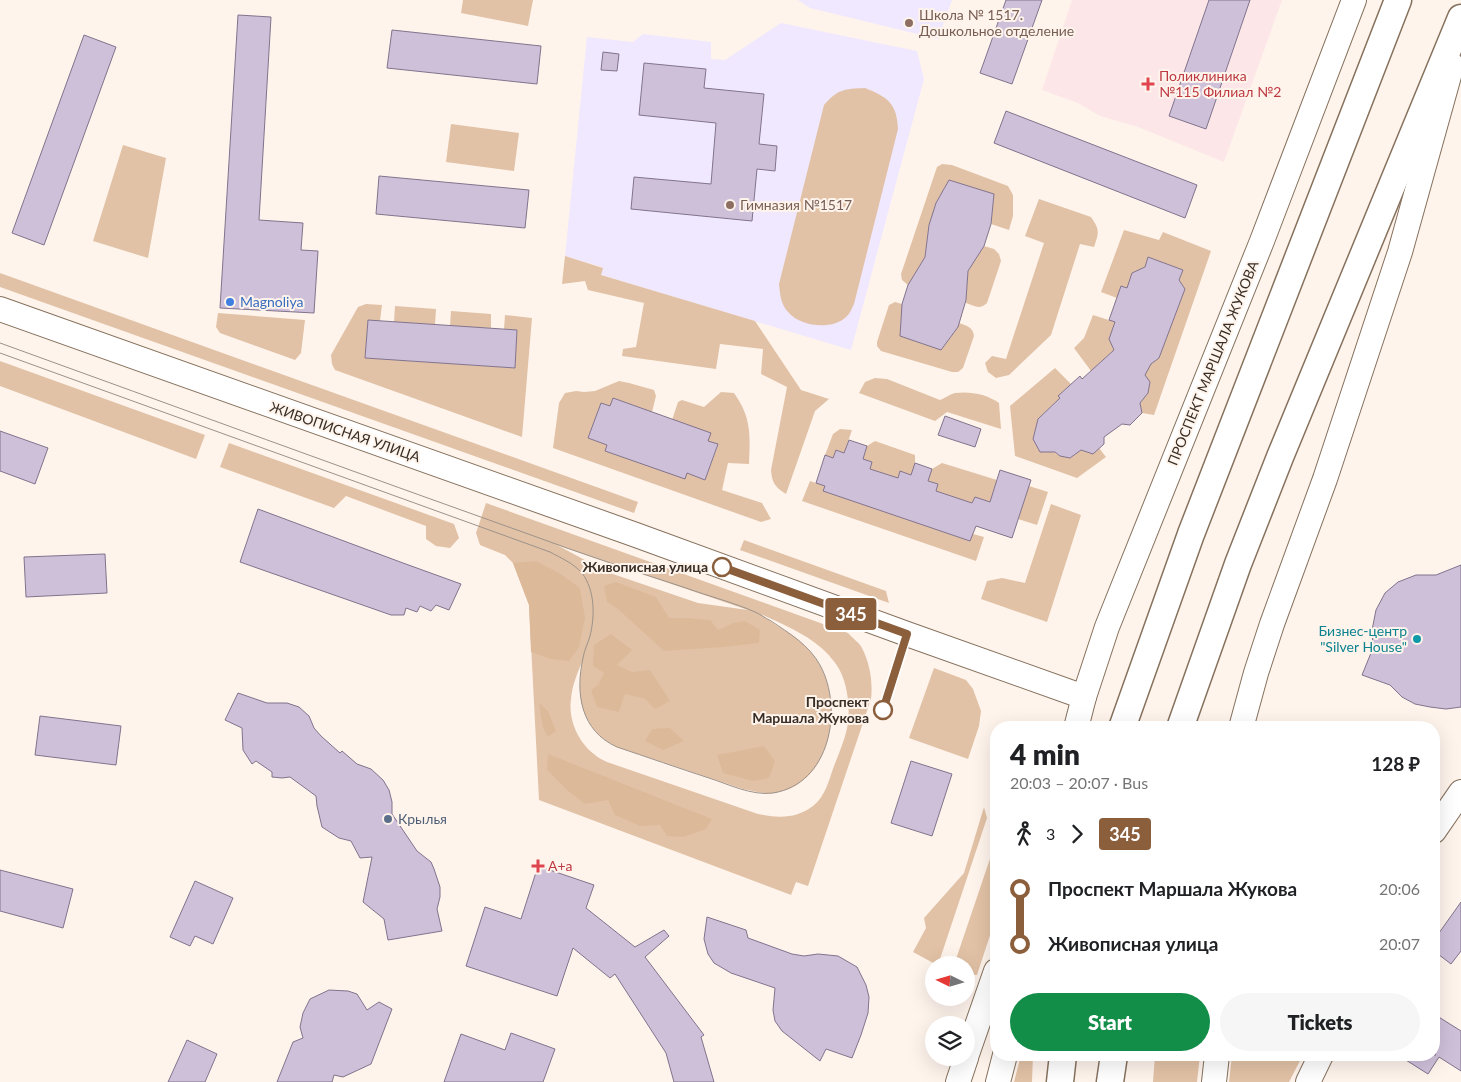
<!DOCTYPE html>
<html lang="en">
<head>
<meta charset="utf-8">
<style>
	:root { --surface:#fff; --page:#f6f6f6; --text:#202124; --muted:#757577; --accent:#138e49 }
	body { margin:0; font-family:Lato,sans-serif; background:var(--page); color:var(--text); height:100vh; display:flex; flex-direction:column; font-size:19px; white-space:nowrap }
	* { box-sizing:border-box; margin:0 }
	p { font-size:16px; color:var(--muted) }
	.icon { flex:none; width:28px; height:28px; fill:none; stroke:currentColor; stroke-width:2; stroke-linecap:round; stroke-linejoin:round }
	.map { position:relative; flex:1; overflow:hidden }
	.side { position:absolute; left:990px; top:721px; width:450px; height:340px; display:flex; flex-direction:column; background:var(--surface); border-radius:20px; box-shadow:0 5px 20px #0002 }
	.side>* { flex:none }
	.badge { padding:0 10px; border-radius:4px; font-size:18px; line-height:32px }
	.needle { width:32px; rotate:275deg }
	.controls { position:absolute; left:925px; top:956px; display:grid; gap:10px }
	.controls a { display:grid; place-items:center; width:50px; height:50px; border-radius:50%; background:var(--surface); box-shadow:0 5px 20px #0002; font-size:25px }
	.map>.badge { position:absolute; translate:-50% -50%; box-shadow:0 0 0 2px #fff }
	.legs { display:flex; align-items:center; gap:8px; height:55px; padding:0 20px; font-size:16px }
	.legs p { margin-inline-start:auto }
	.summary { display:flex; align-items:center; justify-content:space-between; height:85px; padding:0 20px }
	h1 { font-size:28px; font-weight:800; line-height:38px }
	.primary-button { display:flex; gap:10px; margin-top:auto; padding:10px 20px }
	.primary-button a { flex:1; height:58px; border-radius:30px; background:var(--accent); color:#fff; font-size:20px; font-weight:800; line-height:58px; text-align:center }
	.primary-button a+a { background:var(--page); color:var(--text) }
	ul { padding:0 20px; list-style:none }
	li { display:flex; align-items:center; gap:18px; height:55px; font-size:19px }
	li i { display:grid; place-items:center; width:8px; height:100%; margin:0 6px; background:currentColor }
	li i::after { content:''; width:12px; height:12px; margin:-6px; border:4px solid; border-radius:50%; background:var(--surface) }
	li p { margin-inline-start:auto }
	li:first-child i { background:linear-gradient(#0000 50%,currentColor 0) }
	li:last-child i { background:linear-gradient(currentColor 50%,#0000 0) }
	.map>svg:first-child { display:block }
	.education { fill:#f0e8fe }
	.medical { fill:#fce6e8 }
	.green { fill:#e2c2a6; fill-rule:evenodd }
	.forest { fill:#dcb999 }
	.building { fill:#cfc0da; stroke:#81738c }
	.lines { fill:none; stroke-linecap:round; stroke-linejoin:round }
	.secondary-casing { stroke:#86715d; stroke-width:26 }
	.primary-casing { stroke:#86715d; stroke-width:29 }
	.secondary { stroke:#fff; stroke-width:24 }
	.primary { stroke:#fff; stroke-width:26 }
	.tram { stroke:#9c928a; stroke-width:1 }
	.line-1-casing { stroke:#fff; stroke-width:11 }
	.line-1 { stroke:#8b5e3c; stroke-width:8 }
	.education-dot { fill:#8d6e63; stroke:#fef4ec; stroke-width:2 }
	.health-dot { fill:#e0444e; stroke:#fef4ec; stroke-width:2 }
	.shop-dot { fill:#3f7fe0; stroke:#fef4ec; stroke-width:2 }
	.stop-1-dot { fill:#fff; stroke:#8b5e3c; stroke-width:2.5 }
	.culture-dot { fill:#0f9aa8; stroke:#fef4ec; stroke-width:2 }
	.service-dot { fill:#5c6f8a; stroke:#fef4ec; stroke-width:2 }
	.labels { text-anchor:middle; stroke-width:4; stroke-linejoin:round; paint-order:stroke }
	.education-label { font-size:14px; fill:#785e54; stroke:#fef4ec; text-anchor:start }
	.health-label { font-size:14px; fill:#be3a42; stroke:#fef4ec; text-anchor:start }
	.shop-label { font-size:14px; fill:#366cbe; stroke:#fef4ec; text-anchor:start }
	.street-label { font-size:14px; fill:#382e26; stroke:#fef4ec }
	.stop-label { font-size:14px; font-weight:bold; fill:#382e26; stroke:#fef4ec; text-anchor:end }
	.culture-label { font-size:14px; fill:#0d838f; stroke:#fef4ec; text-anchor:end }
	.service-label { font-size:14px; fill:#4e5e75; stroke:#fef4ec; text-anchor:start }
</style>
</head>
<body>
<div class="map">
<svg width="1461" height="1082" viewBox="0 0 1461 1082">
	<rect width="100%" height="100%" fill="#fef4ec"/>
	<g class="education">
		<polygon points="798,0 952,0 938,39 810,8"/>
		<polygon points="781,23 917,51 924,79 851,350 601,275 602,267 565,256 587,37 633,42 643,34 711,42 711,59 725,60"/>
	</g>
	<polygon class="medical" points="1072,0 1282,0 1224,162 1138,127 1100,116 1078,103 1042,90"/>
	<g class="green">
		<polygon points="463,0 533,0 528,26 461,13"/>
		<path d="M865 88C888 97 897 104 898 129L854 304C852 308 850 314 846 317 833 330 801 327 789 313 781 305 780 295 779 284L824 105C838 89 844 89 865 88Z"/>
		<polygon points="451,124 519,133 514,171 446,162"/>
		<polygon points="123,145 166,158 148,258 93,241"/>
		<polygon points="942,164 952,165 1008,186 1013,195 1013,216 1009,230 991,224 994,194 949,180 936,203 929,225 925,257 908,285 902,280 901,274 937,167"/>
		<path d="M1039 199 1091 217C1100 230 1099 232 1094 247L1080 244 1051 335 1009 375 996 378 988 372 985 363 992 356 1006 359 1044 243 1025 236Z"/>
		<polygon points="1124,230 1159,240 1163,232 1211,251 1154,415 1142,413 1140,403 1148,393 1150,383 1145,375 1151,364 1159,358 1185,289 1179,280 1183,270 1148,257 1145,267 1132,273 1127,288 1121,286 1117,298 1101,292"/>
		<path d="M984 246 994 249 999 254 1001 261 987 303C980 310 974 306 966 303L968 271Z"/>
		<path d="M565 256 603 268 601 275 755 321 801 390 829 399 815 411 786 494C775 487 772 483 771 470L787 387 761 374 763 349 720 344 716 369 622 356 623 349 636 347 644 303 588 290 585 281 562 284Z"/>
		<polygon points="0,273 638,502 634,513 0,287"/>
		<path d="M895 302 902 304 900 336 941 350 958 327 959 323C967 326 973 327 974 336L963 368 958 372H952L881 351 877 346V342L889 305Z"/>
		<polygon points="366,304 382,305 380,321 368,321 365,358 515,368 517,330 504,329 505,315 532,318 522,437 335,370 332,364 331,355 358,307"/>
		<polygon points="395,306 436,309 435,325 394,322"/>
		<polygon points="451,311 491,314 491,328 450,326"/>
		<polygon points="218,313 305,320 301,353 295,360 220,333 216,327"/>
		<polygon points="1093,315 1115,322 1109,339 1114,350 1091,371 1074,348 1084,338"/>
		<polygon points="0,361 205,435 196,459 0,386"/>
		<polygon points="1055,368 1071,384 1058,396 1060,398 1038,419 1033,439 1060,456 1070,458 1081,450 1093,454 1099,448 1106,457 1077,478 1015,456 1010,406"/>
		<path d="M875 378 887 379 940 400C945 398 950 394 955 393 970 391 987 394 999 403L1001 429 947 412 935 421 859 393 865 382Z"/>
		<path d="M619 381 629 383 654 390 656 396 652 412 613 398 610 406 601 403 588 438 607 445 605 451 634 461 687 473 705 480 718 445 708 441 672 420 678 402 682 400 704 407 721 392 734 393C752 418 750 436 749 464L728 463 722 490 762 503 771 519 761 522 553 448 559 403 565 393 576 391 584 392 595 391Z"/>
		<polygon points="840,429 852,430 844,453 836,450 833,458 825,455 833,434"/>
		<polygon points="875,441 915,455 915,463 911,475 900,471 898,478 870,469 872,462 863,459 867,446"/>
		<polygon points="229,443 454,524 459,538 450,548 436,546 426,539 426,526 346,496 334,508 220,467"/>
		<polygon points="942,463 997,480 990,502 975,497 972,503 936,491 938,484 928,481 932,469"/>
		<polygon points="810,481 825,486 824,491 970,541 973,534 984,537 976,561 802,501"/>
		<polygon points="1029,486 1048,492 1037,525 1018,519"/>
		<path d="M486 503 848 633C852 638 859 642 862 648 870 664 873 682 871 699L808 886 796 882 791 895 539 800 529 605 513 563 505 555 480 545 476 533ZM557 545 748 610 698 603 607 572ZM761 614C788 627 818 638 836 664 847 680 850 703 848 723 846 737 839 753 834 766 829 780 825 797 813 806 796 819 778 818 758 814L607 762C603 760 598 758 594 754 578 742 568 719 571 699 572 686 577 674 582 662 582 668 580 675 580 681 578 710 591 735 617 747L743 789C753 791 763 794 773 793 831 786 845 705 818 662 812 652 802 642 792 635 782 628 769 622 761 614Z"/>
		<polygon points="1051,504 1081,515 1047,622 981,599 987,581 1002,578 1025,583"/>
		<polygon points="744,540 886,591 889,603 740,550"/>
		<polygon points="934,668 966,680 973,689 981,711 979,726 968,759 909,738"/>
		<polygon points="984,807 987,818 938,965 937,965 913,952 926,928 924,918 964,873"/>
		<polygon points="996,841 996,917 977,975 966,974 966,965 954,965"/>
		<polygon points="1021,1055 1033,1055 1032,1082 1014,1082"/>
		<polygon points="1155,1055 1200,1055 1197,1082 1153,1082"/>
		<polygon points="1232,1055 1303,1055 1289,1082 1229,1082"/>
	</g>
	<g class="forest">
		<polygon points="536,561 559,573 580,588 585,618 579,647 569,661 551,659 531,652 529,605 513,563"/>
		<polygon points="616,582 656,597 669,618 688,618 710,620 718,630 733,623 745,621 760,630 759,643 723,647 664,651 618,609 607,602 604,586"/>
		<polygon points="611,634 632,650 617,665 632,672 650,670 670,701 655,709 645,699 625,694 619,712 597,707 591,690 598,685 604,673 593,666 594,645"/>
		<polygon points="539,703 548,711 556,731 548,737 543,728"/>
		<polygon points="670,728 684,741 663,750 645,741 652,729"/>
		<polygon points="764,746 775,761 769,778 753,781 723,773 717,755"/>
		<polygon points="548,754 712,819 706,829 683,837 667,836 660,825 640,826 615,815 608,800 585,804 567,790 547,770"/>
	</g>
	<g class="building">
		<polygon points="1006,0 1042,0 1012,84 980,73"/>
		<polygon points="1209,0 1250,0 1206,129 1169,116"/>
		<polygon points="238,15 271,17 259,220 303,223 301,250 318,251 314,313 220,308"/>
		<polygon points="392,30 541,46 537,84 387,68"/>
		<polygon points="84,35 116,47 44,245 12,233"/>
		<polygon points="603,52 619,54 617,71 601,70"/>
		<polygon points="644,63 706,69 704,88 764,94 759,144 777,146 775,171 757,169 752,221 631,209 634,177 711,184 716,123 639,115"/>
		<polygon points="1006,111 1197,185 1185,218 994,143"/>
		<polygon points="379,176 529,190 525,228 376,214"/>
		<polygon points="949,180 994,194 991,224 984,246 968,271 966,300 958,327 941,350 900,336 902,304 908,285 925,257 929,225 936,203"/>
		<polygon points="1148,257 1183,270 1179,280 1185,289 1159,358 1151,364 1145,375 1150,382 1148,393 1140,403 1142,413 1130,425 1122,424 1104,437 1104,444 1093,454 1081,450 1070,458 1060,456 1055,452 1040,452 1033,439 1038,419 1060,398 1058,396 1080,376 1082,379 1114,350 1109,339 1115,322 1109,320 1121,286 1127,288 1132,273 1145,267"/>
		<polygon points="368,320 517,330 515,368 365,358"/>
		<polygon points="613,398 711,433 708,441 718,444 705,480 687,473 685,479 605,451 607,445 588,438 601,403 610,406"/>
		<polygon points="945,416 981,429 975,447 938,435"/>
		<polygon points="0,431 48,448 35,484 0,471"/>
		<polygon points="849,440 867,446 863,459 872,462 870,469 898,478 900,471 911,475 915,463 932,469 928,481 938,484 936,491 972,503 975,497 990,502 1000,470 1031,480 1012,538 976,526 970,541 823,491 825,486 816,483 825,455 833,458 836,450 844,453"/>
		<polygon points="258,509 403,563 461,584 449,610 436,605 431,611 420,606 417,612 406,608 404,615 391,615 240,562"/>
		<polygon points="105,554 107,593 26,597 24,557"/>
		<polygon points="1461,565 1461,707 1446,709 1430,707 1415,704 1402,697 1390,685 1362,675 1373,648 1372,630 1376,610 1385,593 1398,582 1416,575 1436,575"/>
		<polygon points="238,693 267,703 287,703 299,707 309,716 314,728 321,736 340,753 342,751 357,764 371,769 383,780 389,790 392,802 392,814 417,851 431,862 434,869 440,887 440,897 437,909 442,931 388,940 384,919 363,902 372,857 360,858 351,841 339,838 322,827 317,806 316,796 290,777 282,778 272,777 272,772 256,761 252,764 243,750 242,728 225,720"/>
		<polygon points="40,716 121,726 116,765 35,755"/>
		<polygon points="911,761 952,774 932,836 891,823"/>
		<polygon points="538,866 594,885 586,908 635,947 664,930 669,936 645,957 704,1035 701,1037 714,1082 674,1082 666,1053 615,974 610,978 573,948 557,996 466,966 485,907 521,919"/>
		<polygon points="0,870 73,889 63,928 0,911"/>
		<polygon points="195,881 233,898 213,944 195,936 190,946 170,937"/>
		<polygon points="1461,902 1461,951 1451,964 1434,951 1434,940"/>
		<polygon points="707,917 746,930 748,938 792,954 804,956 818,954 838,956 857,967 866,985 869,997 868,1013 861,1035 852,1058 826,1049 820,1061 782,1031 775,1021 773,1010 775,988 731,973 714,963 708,954 704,939"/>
		<polygon points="329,990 348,991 357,994 367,1010 379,1002 392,1009 371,1064 343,1077 334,1075 332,1082 277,1082 293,1042 303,1038 300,1027 303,1013 310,999"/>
		<polygon points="1434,1014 1461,1031 1461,1071 1439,1057 1428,1074 1398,1055 1436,1055 1434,1053"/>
		<polygon points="511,1033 555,1049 543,1082 444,1082 461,1034 505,1050"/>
		<polygon points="187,1040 217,1054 205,1082 168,1082"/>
	</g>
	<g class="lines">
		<g class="secondary-casing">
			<g id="secondary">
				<polyline points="0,309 636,535 907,634 1084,697"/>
				<polyline points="1076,728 1084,697 1107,627 1262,241 1354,0"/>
				<polyline points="1241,728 1256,673 1272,624 1325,479 1400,252 1452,65"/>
				<polyline points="1434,831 1461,792"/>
				<polyline points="966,1057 996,971"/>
				<polyline points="958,1082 966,1058"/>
				<polyline points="998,1082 1005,1055"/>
				<polyline points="1214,1082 1217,1055"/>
				<polyline points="1308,1082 1321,1055"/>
			</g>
		</g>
		<g class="primary-casing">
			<g id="primary">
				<polyline points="1122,728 1191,534 1398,0"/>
				<polyline points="1180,728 1238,564 1280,457 1461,18"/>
				<polyline points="1060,1082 1063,1055"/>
				<polyline points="1110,1082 1114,1055"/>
			</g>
		</g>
		<use href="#secondary" class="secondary"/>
		<use href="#primary" class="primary"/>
		<path class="tram" d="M0 343C177 407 354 472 531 535 582 554 634 571 686 588 708 596 735 603 755 612 760 614 765 618 771 621 789 633 809 645 820 665 844 709 830 784 773 793 752 796 728 784 709 778 678 768 647 757 617 747 581 731 575 694 583 658 584 651 588 643 590 636 595 616 595 590 582 573 573 563 561 558 550 552L0 353"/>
	</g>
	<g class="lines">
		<g class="line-1-casing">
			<polyline id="line-1" points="722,567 907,634 883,710"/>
		</g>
		<use href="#line-1" class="line-1"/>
	</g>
	<g class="education-dot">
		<circle cx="909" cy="23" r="5"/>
		<circle cx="730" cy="205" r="5"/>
	</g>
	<g class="health-dot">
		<path d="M1145.5 76.5h5v5h5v5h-5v5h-5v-5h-5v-5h5z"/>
		<path d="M535.5 858.5h5v5h5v5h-5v5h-5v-5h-5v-5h5z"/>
	</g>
	<circle class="shop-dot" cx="230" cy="302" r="5"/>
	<g class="stop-1-dot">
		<circle cx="722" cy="567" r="9"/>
		<circle cx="883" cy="710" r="9"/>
	</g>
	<circle class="culture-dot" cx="1417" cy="639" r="5"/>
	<circle class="service-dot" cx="388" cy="819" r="5"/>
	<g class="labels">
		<g class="education-label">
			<text x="919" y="20">Школа № 1517.<tspan x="919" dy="16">Дошкольное отделение</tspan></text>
			<text x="740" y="210">Гимназия №1517</text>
		</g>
		<g class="health-label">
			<text x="1159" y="81">Поликлиника<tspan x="1159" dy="16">№115 Филиал №2</tspan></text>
			<text x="548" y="871">А+а</text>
		</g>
		<g class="shop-label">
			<text x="240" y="307">Magnoliya</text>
		</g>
		<g class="street-label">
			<text transform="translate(1213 363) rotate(-68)" y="5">ПРОСПЕКТ МАРШАЛА ЖУКОВА</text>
			<text transform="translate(345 432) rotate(19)" y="5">ЖИВОПИСНАЯ УЛИЦА</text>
		</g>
		<g class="stop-label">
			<text x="708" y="572">Живописная улица</text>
			<text x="869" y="707">Проспект<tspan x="869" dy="16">Маршала Жукова</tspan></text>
		</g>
		<g class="culture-label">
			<text x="1407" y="636">Бизнес-центр<tspan x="1407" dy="16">"Silver House"</tspan></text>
		</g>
		<g class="service-label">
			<text x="398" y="824">Крылья</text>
		</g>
	</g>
</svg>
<div class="controls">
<a><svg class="needle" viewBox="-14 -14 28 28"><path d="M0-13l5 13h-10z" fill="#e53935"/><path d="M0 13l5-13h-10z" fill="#757577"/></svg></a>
<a><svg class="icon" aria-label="layers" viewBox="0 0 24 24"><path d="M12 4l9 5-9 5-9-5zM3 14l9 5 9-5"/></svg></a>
</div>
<b class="badge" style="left:851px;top:614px;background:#8b5e3c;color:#fff">345</b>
<section class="side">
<div class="summary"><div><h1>4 min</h1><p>20:03 – 20:07 · Bus</p></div><b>128 ₽</b></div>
<div class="legs"><svg class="icon" aria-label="walk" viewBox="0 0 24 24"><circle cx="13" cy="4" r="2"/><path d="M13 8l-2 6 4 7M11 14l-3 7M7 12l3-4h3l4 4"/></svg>3<svg class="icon" aria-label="forward" viewBox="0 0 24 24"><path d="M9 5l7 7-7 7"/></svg><b class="badge" style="background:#8b5e3c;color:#fff">345</b></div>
<ul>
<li><i style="color:#8b5e3c"></i><b>Проспект Маршала Жукова</b><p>20:06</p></li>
<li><i style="color:#8b5e3c"></i><b>Живописная улица</b><p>20:07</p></li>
</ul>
<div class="primary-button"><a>Start</a><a>Tickets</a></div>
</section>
</div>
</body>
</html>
